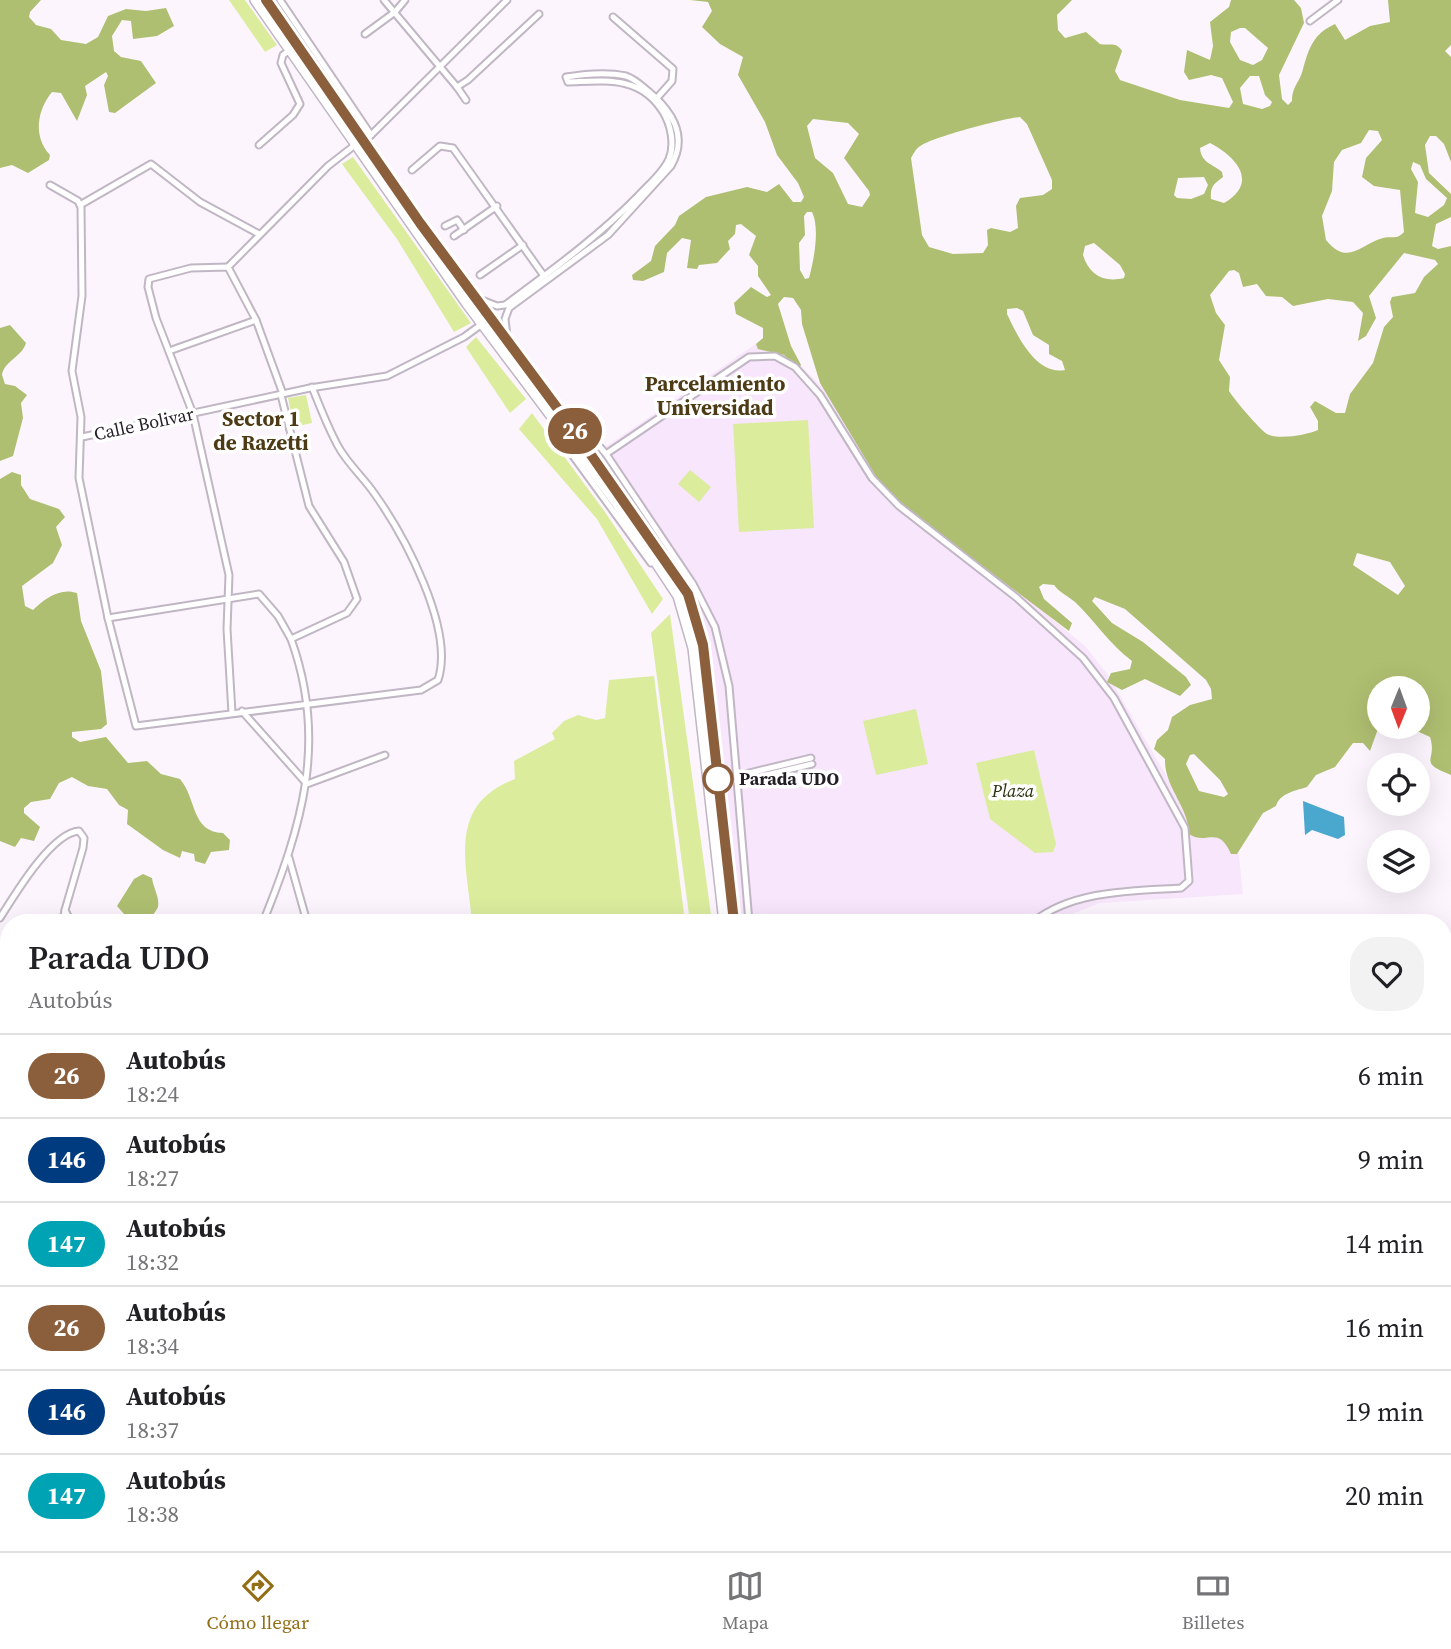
<!DOCTYPE html>
<html lang="es">
<head>
<meta charset="utf-8">
<style>
	:root { --surface:#fff; --page:#f2f2f2; --text:#202124; --muted:#757577; --line:#e0e0e0; --accent:#926e16 }
	body { margin:0; font-family:"Source Serif 4",serif; background:var(--page); color:var(--text); height:100vh; display:flex; flex-direction:column; font-size:26px; white-space:nowrap }
	* { box-sizing:border-box; margin:0 }
	p { font-size:23px; color:var(--muted) }
	.icon { flex:none; width:38px; height:38px; fill:none; stroke:currentColor; stroke-width:2; stroke-linecap:round; stroke-linejoin:round }
	.map { position:relative; flex:1; overflow:hidden }
	.panel { position:absolute; left:0px; top:914px; width:1452px; height:639px; display:flex; flex-direction:column; background:var(--surface); border-radius:28px 28px 0 0; box-shadow:0 7px 28px #0002 }
	.panel>* { flex:none }
	.badge { padding:0 14px; border-radius:23px; font-size:24px; line-height:46px }
	.needle { width:46px; rotate:181deg }
	.buttons { position:absolute; left:1367px; top:676px; display:grid; gap:14px }
	.buttons a { display:grid; place-items:center; width:63px; height:63px; border-radius:50%; background:var(--surface); box-shadow:0 7px 28px #0002; font-size:35px }
	.map>.badge { position:absolute; translate:-50% -50%; box-shadow:0 0 0 4px #fff }
	.round { display:grid; place-items:center; flex:none; width:74px; height:74px; border-radius:28px; background:var(--page) }
	.overview { display:flex; align-items:center; justify-content:space-between; height:119px; padding:0 28px }
	h1 { font-size:33px; font-weight:600; line-height:52px }
	ul { padding:0; list-style:none }
	li { display:flex; align-items:center; gap:21px; height:84px; padding:0 28px; border-top:2px solid var(--line) }
	li div { flex:1 }
	li b { display:block; font-size:26px }
	li em { font-style:normal }
	li .badge { min-width:77px; font-weight:700; text-align:center }
	.tab-bar { display:flex; justify-content:space-around; align-items:center; height:98px; border-top:2px solid var(--line); background:var(--surface); font-size:19px; color:var(--muted) }
	.tab-bar a { display:grid; justify-items:center; gap:4px }
	.tab-bar .current { color:var(--accent) }
	.map>svg:first-child { display:block }
	.built { fill:#f8e6fc }
	.green { fill:#dbec9d }
	.forest { fill:#afbf71; fill-rule:evenodd }
	.water { fill:#4aa7cd }
	.lines { fill:none; stroke-linecap:round; stroke-linejoin:round }
	.stream { stroke:#4aa7cd; stroke-width:2 }
	.street-casing { stroke:#c1b6c4; stroke-width:9 }
	.secondary-casing { stroke:#c1b6c4; stroke-width:10 }
	.highway-casing { stroke:#c1b6c4; stroke-width:12 }
	.street { stroke:#fff; stroke-width:5 }
	.secondary { stroke:#fff; stroke-width:7 }
	.highway { stroke:#fff; stroke-width:9 }
	.street-bridge-casing { stroke:#c1b6c4; stroke-width:9; stroke-linecap:butt }
	.street-bridge { stroke:#fff; stroke-width:5 }
	.line-casing { stroke:#fff; stroke-width:16 }
	.line { stroke:#8b5e3c; stroke-width:10 }
	.stop-dot { fill:#fff; stroke:#8b5e3c; stroke-width:3.5 }
	.labels { text-anchor:middle; stroke-width:7; stroke-linejoin:round; paint-order:stroke }
	.street-label { font-size:18px; fill:#221e24; stroke:#fff }
	.stop-label { font-size:18px; font-weight:bold; fill:#221e24; stroke:#fff; text-anchor:start }
	.park-label { font-size:18px; font-style:italic; fill:#2b3210; stroke:#fff }
	.quarter-label { font-size:21px; font-weight:bold; fill:#4d3b15; stroke:#fff }
</style>
</head>
<body>
<div class="map">
<svg width="1451" height="1551" viewBox="0 0 1451 1551">
	<rect width="100%" height="100%" fill="#fcf5fe"/>
	<g class="built">
		<polygon points="776,330 797,362 827,392 876,473 1085,646 1108,675 1197,829 1236,829 1243,894 1100,903 1052,922 739,922 710,665 696,601 681,573 597,453"/>
		<polygon points="729,1544 915,1544 915,1551 734,1551"/>
	</g>
	<g class="green">
		<polygon points="229,0 245,0 277,45 265,52"/>
		<polygon points="353,157 471,323 454,332 397,239 342,164"/>
		<polygon points="476,337 526,399 510,413 466,347"/>
		<polygon points="306,395 312,423 294,427 288,398"/>
		<polygon points="532,413 605,512 663,599 652,614 597,519 519,429"/>
		<polygon points="808,420 814,528 739,532 733,424"/>
		<polygon points="690,470 711,487 699,502 678,484"/>
		<polygon points="670,614 712,922 690,922 651,633"/>
		<path d="M654 676 685 922H472C467 864 446 805 515 779L514 761 555 739 552 733 564 721 578 715 596 720 605 718 609 680Z"/>
		<polygon points="916,709 928,764 876,775 863,721"/>
		<polygon points="1034,750 1056,844 1053,852 1035,853 990,819 976,763"/>
		<polygon points="1444,1012 1451,1014 1451,1408 1444,1410"/>
		<polygon points="310,1544 418,1544 405,1551 302,1551"/>
	</g>
	<g class="forest">
		<path d="M0 0H41L30 12 29 17 36 25 51 29 61 40 86 44 98 37 108 16 126 9 146 11 166 8 174 26 157 36 133 39 131 21 122 20 112 36 114 51 121 57 141 61 156 83 115 113 109 112 104 85 108 76 106 72 85 86 87 95 77 121 61 93 52 92C37 110 33 137 50 155L49 160 28 173 12 165 0 168Z"/>
		<path d="M690 0H1072L1057 15 1058 30 1065 38 1086 32 1100 44C1110 46 1116 41 1122 51L1115 71 1120 80 1180 100 1229 108 1233 102 1222 78 1211 75 1189 80 1184 72 1187 50 1210 60 1213 46 1210 22 1229 7 1231 0H1294L1301 8 1304 23 1279 75 1282 99 1288 105 1292 101C1292 86 1300 82 1303 69 1309 48 1313 34 1335 24L1345 40 1370 26 1390 22 1388 0H1451V45L1445 51 1451 57V162L1444 144 1436 136H1430L1425 145 1429 173 1451 194V217L1436 224 1432 246 1438 249 1451 246V775C1416 761 1438 762 1430 737L1406 726H1418V688H1379V726L1370 751 1363 743H1353L1335 767 1316 775 1307 787C1295 791 1280 793 1276 806L1263 813 1237 854H1231C1218 824 1207 846 1189 834 1189 807 1164 787 1165 759L1154 749 1157 740 1168 730 1172 717 1190 705 1212 699 1211 689 1206 680 1125 609 1095 597 1092 601 1112 623 1143 642 1186 677 1191 685 1180 696 1145 679 1122 690 1107 682 1111 673 1130 669 1132 661C1110 645 1094 620 1075 602 1068 596 1060 593 1054 585L1043 584 1039 587 1044 599 1072 623 1069 631 906 509 880 483 820 383 802 324 801 310 793 298 784 297 778 304 791 346 801 365 798 369 784 355 758 349 756 344 763 338V328L736 314 734 303 751 287 767 297 771 295 758 276V266L749 255 756 236 741 224 736 225 735 234 728 241 730 249 717 263 699 265 697 269 687 268 691 240 682 238 667 253 664 272 643 281 633 280 632 275 651 261 655 246 675 225 679 216 706 197 747 187 767 192 779 184 793 202H801L804 197 798 183 777 155 765 122 738 75 743 57 720 44 702 27 712 11 708 2ZM1240 28H1245L1268 48 1262 60 1253 65 1240 60 1230 42 1231 32ZM1250 76H1259L1265 95 1272 102 1270 106 1262 109 1243 104 1240 88ZM1020 117 1027 124 1052 180V189L1043 195 1020 198 1016 206 1018 228 1010 232 991 228 987 230 988 245 983 253 953 254 929 247 922 235 911 158C914 153 916 148 922 145 934 137 1004 118 1020 117ZM813 119 848 123 859 134 844 158 869 191 870 195 862 207 848 204 833 173 815 158 807 126ZM1369 130 1378 131 1382 140 1366 158 1362 177 1374 186 1400 190 1404 232C1397 240 1392 236 1383 238 1360 244 1348 267 1326 240L1322 216 1332 191 1334 162 1342 150 1361 143ZM1210 143C1237 157 1259 183 1224 203L1211 199C1210 186 1214 184 1223 177L1222 172C1213 164 1201 163 1200 148ZM1413 162 1420 165 1426 179 1447 198 1444 205 1428 217 1415 213 1418 182 1411 169ZM1204 177 1208 185 1204 194 1191 199 1177 198 1174 195 1178 178ZM807 212H812C820 228 814 260 809 278L805 279 800 270 799 243 805 235 804 216ZM1094 243 1120 265 1125 274 1124 278C1104 283 1089 275 1083 255L1085 246ZM1404 253 1435 260 1438 264 1424 277 1415 293 1392 297 1390 302 1393 317 1384 327 1373 363 1350 394 1345 413H1336L1315 401 1310 407 1318 421V430C1307 435 1278 440 1267 434 1261 431 1233 398 1229 391L1230 377 1219 360 1225 325 1216 313 1210 295 1229 271 1234 270 1239 273 1243 287 1257 284 1266 296 1282 297 1293 306 1328 299 1353 302 1363 313 1358 341 1366 336 1376 318 1369 296ZM1017 308 1023 311 1033 335 1049 345V354L1062 361 1065 370C1036 376 1017 335 1007 314V309ZM1357 553 1390 562 1405 586 1398 595 1353 565ZM1194 754 1220 780 1228 794 1224 797 1199 791 1186 764 1190 755Z"/>
		<path d="M10 325 26 343C22 357 4 361 2 375L5 384 15 386 27 395 21 403 23 418 13 456 0 461V328Z"/>
		<path d="M12 472 21 475V485L30 499 59 509 65 517 56 527 62 545 53 563 22 586 25 606 33 610C44 599 60 587 77 593L81 621 101 671 107 724 101 729 72 732V737L80 742 106 737 128 763 147 761 161 774 180 779C197 799 191 832 223 833L230 840 229 850 211 852 205 864 195 861 194 854 182 851 180 858 163 850 127 824 128 810 119 805 107 789 88 786 72 777 59 783 50 799 31 802 24 808V813L40 827 34 841 21 838 15 847 0 841V479Z"/>
		<path d="M143 874 152 878C153 887 160 898 158 907 156 912 151 916 150 922H131L117 906 134 879Z"/>
	</g>
	<polygon class="water" points="1303,801 1344,817 1345,835 1338,839 1312,830 1305,835"/>
	<g class="lines">
		<polyline class="stream" points="715,1544 717,1551"/>
		<g class="street-casing">
			<g id="street">
				<polyline points="280,0 371,135"/>
				<polyline points="384,0 457,87 468,80 539,14"/>
				<polyline points="613,17 673,69 672,81 657,98"/>
				<polyline points="1310,21 1338,0"/>
				<polyline points="365,34 395,12 405,0"/>
				<polyline points="457,87 466,100"/>
				<polyline points="364,142 507,0"/>
				<polyline points="259,145 293,115 300,104 281,63 283,55 290,50"/>
				<polyline points="412,170 440,146 453,148 544,276"/>
				<path d="M50 185 78 201 81 207 82 296 72 371 81 417 79 478 108 618 136 726 421 690 438 680C455 629 404 535 374 493 363 477 347 463 338 446 328 428 320 407 312 387"/>
				<polyline points="80,205 151,164 200,202 259,234"/>
				<polyline points="445,226 457,220 464,230"/>
				<polyline points="454,236 497,206"/>
				<polyline points="228,267 328,166 355,145"/>
				<polyline points="480,275 523,245"/>
				<path d="M479 299 497 306 505 305C552 270 598 237 638 196 649 184 663 173 669 159 675 145 671 125 663 112 640 75 605 81 568 82L566 77C584 74 608 72 626 76 635 79 641 85 648 91 671 110 689 135 671 166L608 235 509 308 505 319 507 336"/>
				<polyline points="169,351 256,320"/>
				<path d="M566 414 579 423 606 454 749 357 775 356 795 367 820 395 872 478 899 506 1017 598 1083 658 1114 698 1185 828 1189 881 1181 888C1132 891 1073 890 1033 922"/>
				<polyline points="553,423 557,434 651,563"/>
				<polyline points="82,437 310,388 387,376 464,337 482,324"/>
				<polyline points="606,454 693,584 715,627 729,686 749,922"/>
				<polyline points="108,618 259,594 278,616 291,639"/>
				<polyline points="242,711 307,784 385,755"/>
				<polyline points="232,713 227,629 229,575 193,414 156,318 148,287 149,279 191,268 228,267 256,320 283,394"/>
				<polyline points="737,776 811,758"/>
				<polyline points="737,782 812,764"/>
				<polyline points="289,858 307,922"/>
				<path d="M0 918C14 896 51 833 79 831L84 838 83 848 65 910 71 922"/>
				<polyline points="63,922 65,910"/>
				<path d="M263 922C302 826 328 741 291 639L347 613 357 599 344 562 309 506 281 395"/>
				<polyline points="1444,964 1451,966"/>
				<polyline points="0,993 9,991"/>
				<polyline points="0,1089 9,1080"/>
				<polyline points="0,1212 9,1207"/>
				<polyline points="0,1362 9,1356"/>
				<polyline points="0,1369 9,1383"/>
				<polyline points="1444,1406 1451,1404"/>
				<polyline points="0,1408 9,1401"/>
				<polyline points="0,1458 9,1452"/>
				<polyline points="191,1544 195,1551"/>
				<polyline points="691,1544 698,1551"/>
				<polyline points="922,1551 922,1544"/>
				<polyline points="1192,1551 1192,1544"/>
				<polyline points="1200,1551 1200,1544"/>
				<polyline points="1444,1551 1449,1514"/>
				<polyline points="1450,1551 1451,1543"/>
			</g>
		</g>
		<g class="secondary-casing">
			<g id="secondary">
				<polyline points="1444,1459 1451,1463"/>
				<polyline points="1444,1483 1451,1483"/>
				<polyline points="1444,1500 1449,1514"/>
				<polyline points="700,1544 701,1551"/>
				<polyline points="482,1551 515,1544"/>
			</g>
		</g>
		<g class="highway-casing">
			<g id="highway">
				<polyline points="255,0 467,304 615,501 678,596 693,648 724,922"/>
				<polyline points="266,0 420,223 575,432 688,594 703,645 734,922"/>
				<polyline points="265,1551 274,1544"/>
				<polyline points="277,1551 285,1544"/>
				<polyline points="423,1551 436,1544"/>
				<polyline points="464,1551 491,1544"/>
			</g>
		</g>
		<use href="#street" class="street"/>
		<use href="#secondary" class="secondary"/>
		<use href="#highway" class="highway"/>
		<g class="street-bridge-casing">
			<polyline id="street-bridge" points="624,505 629,501"/>
		</g>
		<use href="#street-bridge" class="street-bridge"/>
	</g>
	<g class="lines">
		<g class="line-casing">
			<polyline id="line" points="266,0 420,223 575,432 688,594 703,645 734,922"/>
		</g>
		<use href="#line" class="line"/>
	</g>
	<circle class="stop-dot" cx="718" cy="779" r="14"/>
	<g class="labels">
		<g class="street-label">
			<text transform="translate(144 424) rotate(-12)" y="6">Calle Bolivar</text>
		</g>
		<g class="stop-label">
			<text x="739" y="785">Parada UDO</text>
		</g>
		<g class="park-label">
			<text x="1013" y="797">Plaza</text>
		</g>
		<g class="quarter-label">
			<text x="715" y="391">Parcelamiento<tspan x="715" dy="24">Universidad</tspan></text>
			<text x="261" y="426">Sector 1<tspan x="261" dy="24">de Razetti</tspan></text>
		</g>
	</g>
</svg>
<div class="buttons">
<a><svg class="needle" viewBox="-14 -14 28 28"><path d="M0-13l5 13h-10z" fill="#e53935"/><path d="M0 13l5-13h-10z" fill="#757577"/></svg></a>
<a><svg class="icon" aria-label="locate" viewBox="0 0 24 24"><circle cx="12" cy="12" r="6"/><path d="M12 2v4M12 18v4M2 12h4M18 12h4"/></svg></a>
<a><svg class="icon" aria-label="layers" viewBox="0 0 24 24"><path d="M12 4l9 5-9 5-9-5zM3 14l9 5 9-5"/></svg></a>
</div>
<b class="badge" style="left:575px;top:431px;background:#8b5e3c;color:#fff">26</b>
<section class="panel">
<div class="overview"><div><h1>Parada UDO</h1><p>Autobús</p></div><a class="round"><svg class="icon" aria-label="heart" viewBox="0 0 24 24"><path d="M12 20l-8-8c-3-5 5-10 8-4 3-6 11-1 8 4z"/></svg></a></div>
<ul>
<li><span class="badge" style="background:#8b5e3c;color:#fff">26</span><div><b>Autobús</b><p>18:24</p></div><em>6 min</em></li>
<li><span class="badge" style="background:#003b80;color:#fff">146</span><div><b>Autobús</b><p>18:27</p></div><em>9 min</em></li>
<li><span class="badge" style="background:#00a3b4;color:#fff">147</span><div><b>Autobús</b><p>18:32</p></div><em>14 min</em></li>
<li><span class="badge" style="background:#8b5e3c;color:#fff">26</span><div><b>Autobús</b><p>18:34</p></div><em>16 min</em></li>
<li><span class="badge" style="background:#003b80;color:#fff">146</span><div><b>Autobús</b><p>18:37</p></div><em>19 min</em></li>
<li><span class="badge" style="background:#00a3b4;color:#fff">147</span><div><b>Autobús</b><p>18:38</p></div><em>20 min</em></li>
</ul>
</section>
</div>
<nav class="tab-bar">
<a class="current"><svg class="icon" aria-label="directions" viewBox="0 0 24 24"><path d="M12 3l9 9-9 9-9-9zM9 14v-3h6M13 9l2 2-2 2"/></svg>Cómo llegar</a>
<a><svg class="icon" aria-label="map" viewBox="0 0 24 24"><path d="M3 6l6-2 6 2 6-2v14l-6 2-6-2-6 2zM9 4v14M15 6v14"/></svg>Mapa</a>
<a><svg class="icon" aria-label="tickets" viewBox="0 0 24 24"><path d="M3 7h18v10H3zM15 7v10"/></svg>Billetes</a>
</nav>
</body>
</html>
